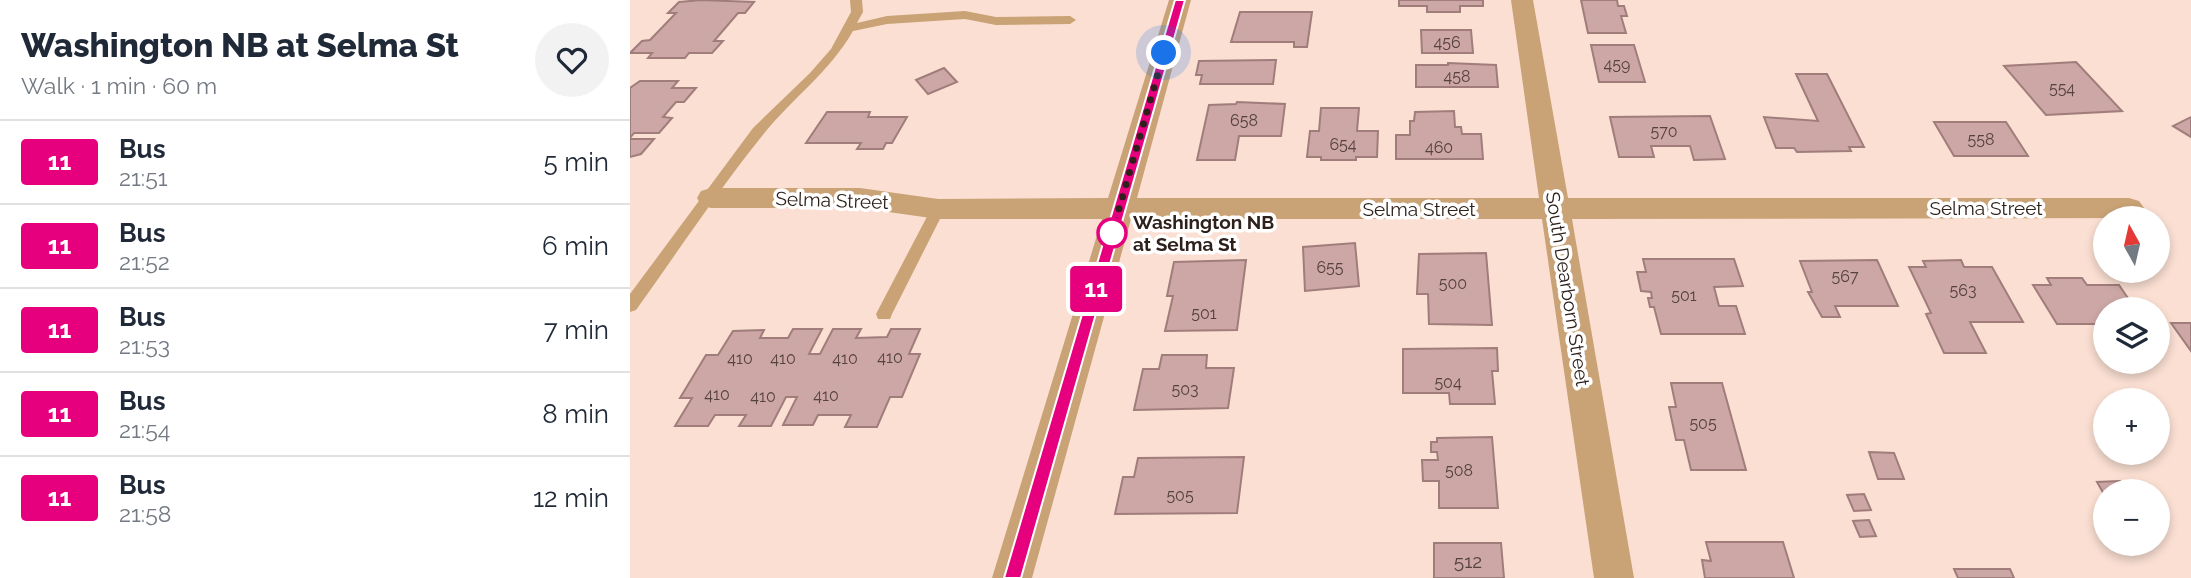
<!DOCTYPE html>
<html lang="en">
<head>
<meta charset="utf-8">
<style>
	:root { --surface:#fff; --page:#f2f2f3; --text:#1f2937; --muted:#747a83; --line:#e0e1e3 }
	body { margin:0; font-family:Raleway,sans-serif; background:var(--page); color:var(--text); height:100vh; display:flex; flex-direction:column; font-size:26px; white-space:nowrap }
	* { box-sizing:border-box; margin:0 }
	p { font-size:23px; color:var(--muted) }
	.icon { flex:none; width:38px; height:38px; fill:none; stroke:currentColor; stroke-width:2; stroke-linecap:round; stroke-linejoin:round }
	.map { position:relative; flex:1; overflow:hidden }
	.details { display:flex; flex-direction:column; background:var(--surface); width:630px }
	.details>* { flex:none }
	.badge { padding:0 14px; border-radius:5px; font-size:24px; line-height:46px }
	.needle { width:46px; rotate:352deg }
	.tools { position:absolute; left:1463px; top:206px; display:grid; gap:14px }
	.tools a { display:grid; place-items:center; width:77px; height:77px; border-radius:50%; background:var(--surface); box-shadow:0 4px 10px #0003; font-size:35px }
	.you { position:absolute; width:35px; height:35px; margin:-18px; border:5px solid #fff; border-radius:50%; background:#1a73e8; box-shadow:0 0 0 10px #1a73e833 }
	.map>.badge { position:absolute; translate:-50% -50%; box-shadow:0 0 0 4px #fff }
	.round { display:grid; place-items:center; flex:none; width:74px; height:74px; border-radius:37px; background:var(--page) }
	.head { display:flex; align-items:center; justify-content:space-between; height:119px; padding:0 21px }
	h1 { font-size:33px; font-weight:800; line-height:52px }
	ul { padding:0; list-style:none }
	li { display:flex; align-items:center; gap:21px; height:84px; padding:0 21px; border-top:2px solid var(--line) }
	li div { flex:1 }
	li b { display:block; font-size:26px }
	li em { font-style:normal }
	li .badge { min-width:77px; font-weight:700; text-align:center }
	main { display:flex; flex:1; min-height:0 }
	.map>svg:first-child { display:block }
	.building { fill:#cca7a6; stroke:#a07d7b; stroke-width:2 }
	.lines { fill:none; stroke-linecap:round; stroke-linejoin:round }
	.service { fill:#c9a276; fill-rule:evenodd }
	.minor { fill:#c9a276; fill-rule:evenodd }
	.line { fill:#e6007e; stroke:#fff; stroke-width:2 }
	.walk { stroke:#2e211c; stroke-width:7; stroke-dasharray:0 12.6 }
	.stop-dot { fill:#fff; stroke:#e6007e; stroke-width:3.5 }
	.labels { text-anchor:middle; stroke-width:7; stroke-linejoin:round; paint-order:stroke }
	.number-label { font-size:16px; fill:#56423e }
	.street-label { font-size:19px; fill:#2e211c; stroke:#fff }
	.stop-label { font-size:19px; font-weight:bold; fill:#2e211c; stroke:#fff; text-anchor:start }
	.near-number-label { font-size:19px; fill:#56423e }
</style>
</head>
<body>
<main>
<section class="details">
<div class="head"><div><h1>Washington NB at Selma St</h1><p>Walk · 1 min · 60 m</p></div><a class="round"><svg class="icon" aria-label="heart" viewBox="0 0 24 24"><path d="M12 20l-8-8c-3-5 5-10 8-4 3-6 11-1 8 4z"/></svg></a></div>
<ul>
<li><span class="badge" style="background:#e6007e;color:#fff">11</span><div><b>Bus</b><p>21:51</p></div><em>5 min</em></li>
<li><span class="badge" style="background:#e6007e;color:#fff">11</span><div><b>Bus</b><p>21:52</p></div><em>6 min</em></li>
<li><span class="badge" style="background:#e6007e;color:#fff">11</span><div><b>Bus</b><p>21:53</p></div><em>7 min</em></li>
<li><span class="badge" style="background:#e6007e;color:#fff">11</span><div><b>Bus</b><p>21:54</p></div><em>8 min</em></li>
<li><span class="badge" style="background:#e6007e;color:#fff">11</span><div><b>Bus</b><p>21:58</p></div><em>12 min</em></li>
</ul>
</section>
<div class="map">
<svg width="1561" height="578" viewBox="0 0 1561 578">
	<rect width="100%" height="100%" fill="#fadfd2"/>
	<g class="building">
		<polygon points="71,0 124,2 115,13 108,13 84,41 93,41 82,53 59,53 55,58 18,58 22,53 0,53 12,41 20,40 46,13 38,13 49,2"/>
		<polygon points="769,0 853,0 853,6 830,6 830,12 797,12 797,6 769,6"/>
		<polygon points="951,0 987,0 988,6 994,6 997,16 991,16 996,33 958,33"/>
		<polygon points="610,12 682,12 677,47 664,47 664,42 601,42"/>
		<polygon points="791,30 841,30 843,53 792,53"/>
		<polygon points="961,45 1004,45 1015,82 969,82"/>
		<polygon points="646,60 643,84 570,84 572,75 566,75 569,61"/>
		<polygon points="1446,62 1492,111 1416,115 1374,66"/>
		<polygon points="818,63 866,65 868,87 786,87 786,65 818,65"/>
		<polygon points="314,68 327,82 298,94 286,80"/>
		<polygon points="1166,74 1197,74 1234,147 1219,147 1221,151 1167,152 1164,148 1146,148 1134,117 1188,121"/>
		<polygon points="10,81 48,81 42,88 66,88 54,102 46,102 33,117 42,118 29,133 4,133 0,138 0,88"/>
		<polygon points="607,102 655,104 651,136 609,136 605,160 567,160 579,105 606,104"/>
		<polygon points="691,108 729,108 727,131 748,131 747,157 726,157 726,160 691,160 691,157 677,157 680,131 689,131"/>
		<polygon points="824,111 825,127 831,127 832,134 851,134 853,159 766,159 766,135 780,135 780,121 784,121 785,112"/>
		<polygon points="197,112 240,112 238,117 277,117 262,143 256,143 253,149 227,149 231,143 176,143"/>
		<polygon points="1080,116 1095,159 1064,160 1060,146 1021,146 1024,157 989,157 980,117"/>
		<polygon points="1561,117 1561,137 1543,126"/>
		<polygon points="1304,122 1376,122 1398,156 1324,156"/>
		<polygon points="0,139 24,139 11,154 0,157"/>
		<polygon points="725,243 729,286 675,291 673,247"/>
		<polygon points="856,253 862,325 799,324 798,294 787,294 789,254"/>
		<polygon points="1013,259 1104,259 1113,286 1084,287 1089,306 1106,306 1115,334 1031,334 1024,307 1020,307 1018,298 1022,298 1021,292 1011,291 1007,272 1016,272"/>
		<polygon points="616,260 607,330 535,331 543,296 537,296 544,262"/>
		<polygon points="1247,260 1268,306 1205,306 1210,317 1192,317 1178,292 1182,292 1170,261"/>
		<polygon points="1331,260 1334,267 1362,267 1393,322 1340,322 1356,353 1314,353 1296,314 1301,313 1279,267 1296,267 1293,261"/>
		<polygon points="1417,278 1452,278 1457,285 1489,285 1506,310 1475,310 1475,326 1474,324 1427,324 1403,285 1421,285"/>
		<polygon points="1541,323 1561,323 1561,351"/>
		<polygon points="163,329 192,329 179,354 190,354 203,329 231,329 226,338 257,337 261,329 290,329 279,354 290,354 272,397 260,397 247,427 215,427 221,415 188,415 183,425 153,425 167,397 156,397 141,426 109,426 116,415 85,415 78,426 45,426 62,398 50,398 76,355 88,355 103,331 134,330 130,338 158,338"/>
		<polygon points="867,348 868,371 862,371 865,404 820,404 819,393 773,393 773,349"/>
		<polygon points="532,355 577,355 576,368 604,368 598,408 504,410 513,369 529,369"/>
		<polygon points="1041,383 1092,383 1116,470 1061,470 1054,440 1046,440 1039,407 1046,407"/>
		<polygon points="862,437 868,508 809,508 809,481 793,481 792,460 808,460 807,452 801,452 801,442 807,442 807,438"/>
		<polygon points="1239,452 1264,453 1274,479 1248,479"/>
		<polygon points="614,457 607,513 485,514 493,477 504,477 508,458"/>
		<polygon points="1490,481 1497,492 1475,492 1475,496 1467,482"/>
		<polygon points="1234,494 1241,510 1224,511 1217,495"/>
		<polygon points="1239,520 1246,536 1230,537 1223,521"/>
		<polygon points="1076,542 1153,542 1164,578 1075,578 1072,560 1081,561"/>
		<polygon points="804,543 871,543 874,578 804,578"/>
		<polygon points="1324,569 1380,569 1384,578 1328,578"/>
	</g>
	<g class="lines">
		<g class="service">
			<path d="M220 0H232L233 12 227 23 257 16 335 11 366 17 440 16 446 20 440 24 366 25 335 19 257 24 223 31C199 73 161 99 132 136 87 192 47 253 6 310L0 312V294L123 128 180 73 201 49 221 12Z"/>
			<polygon points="308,204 315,209 262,314 260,319 248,319 246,314 301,209"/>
		</g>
		<polygon class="minor" points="539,0 561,0 507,198 909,198 881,0 903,0 938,198 1499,198 1509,201 1514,208 1509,215 1499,218 942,219 1004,578 964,578 912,219 501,219 402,578 362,578 472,219 308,219 230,208 81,208 71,205 67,198 71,191 81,188 230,188 308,199 478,198"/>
	</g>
	<polygon class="line" points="545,0 555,0 391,578 374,578"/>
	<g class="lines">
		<polyline class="walk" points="482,233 534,53"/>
	</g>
	<circle class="stop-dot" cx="482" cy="233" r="14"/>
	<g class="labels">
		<g class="number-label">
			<text x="817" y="48">456</text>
			<text x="987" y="70">459</text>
			<text x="827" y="82">458</text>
			<text x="1432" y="94">554</text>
			<text x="614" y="126">658</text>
			<text x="1034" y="137">570</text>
			<text x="1351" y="145">558</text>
			<text x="713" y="150">654</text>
			<text x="809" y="153">460</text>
			<text x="700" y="273">655</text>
			<text x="1215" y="282">567</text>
			<text x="823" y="289">500</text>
			<text x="1333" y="296">563</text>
			<text x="1054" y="301">501</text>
			<text x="574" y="319">501</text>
			<text x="260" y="363">410</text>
			<text x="110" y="364">410</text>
			<text x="153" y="364">410</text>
			<text x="215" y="364">410</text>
			<text x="818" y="388">504</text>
			<text x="555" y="395">503</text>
			<text x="87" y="400">410</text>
			<text x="196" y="401">410</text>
			<text x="133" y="402">410</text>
			<text x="1073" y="429">505</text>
			<text x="829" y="476">508</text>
			<text x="550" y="501">505</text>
		</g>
		<g class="street-label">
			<text transform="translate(202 200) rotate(2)" y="7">Selma Street</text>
			<text x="1356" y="215">Selma Street</text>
			<text x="789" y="216">Selma Street</text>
			<text transform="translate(938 289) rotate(81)" y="7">South Dearborn Street</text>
		</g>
		<g class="stop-label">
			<text x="503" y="229">Washington NB<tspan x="503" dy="22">at Selma St</tspan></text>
		</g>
		<g class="near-number-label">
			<text x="838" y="568">512</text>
		</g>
	</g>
</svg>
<div class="tools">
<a><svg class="needle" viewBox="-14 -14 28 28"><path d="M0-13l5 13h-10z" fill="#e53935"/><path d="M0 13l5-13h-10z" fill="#747a83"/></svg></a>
<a><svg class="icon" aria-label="layers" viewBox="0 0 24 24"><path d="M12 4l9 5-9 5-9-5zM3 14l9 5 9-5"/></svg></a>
<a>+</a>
<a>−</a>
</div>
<div class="you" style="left:534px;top:53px"></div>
<b class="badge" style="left:466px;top:289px;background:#e6007e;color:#fff">11</b>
</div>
</main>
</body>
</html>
